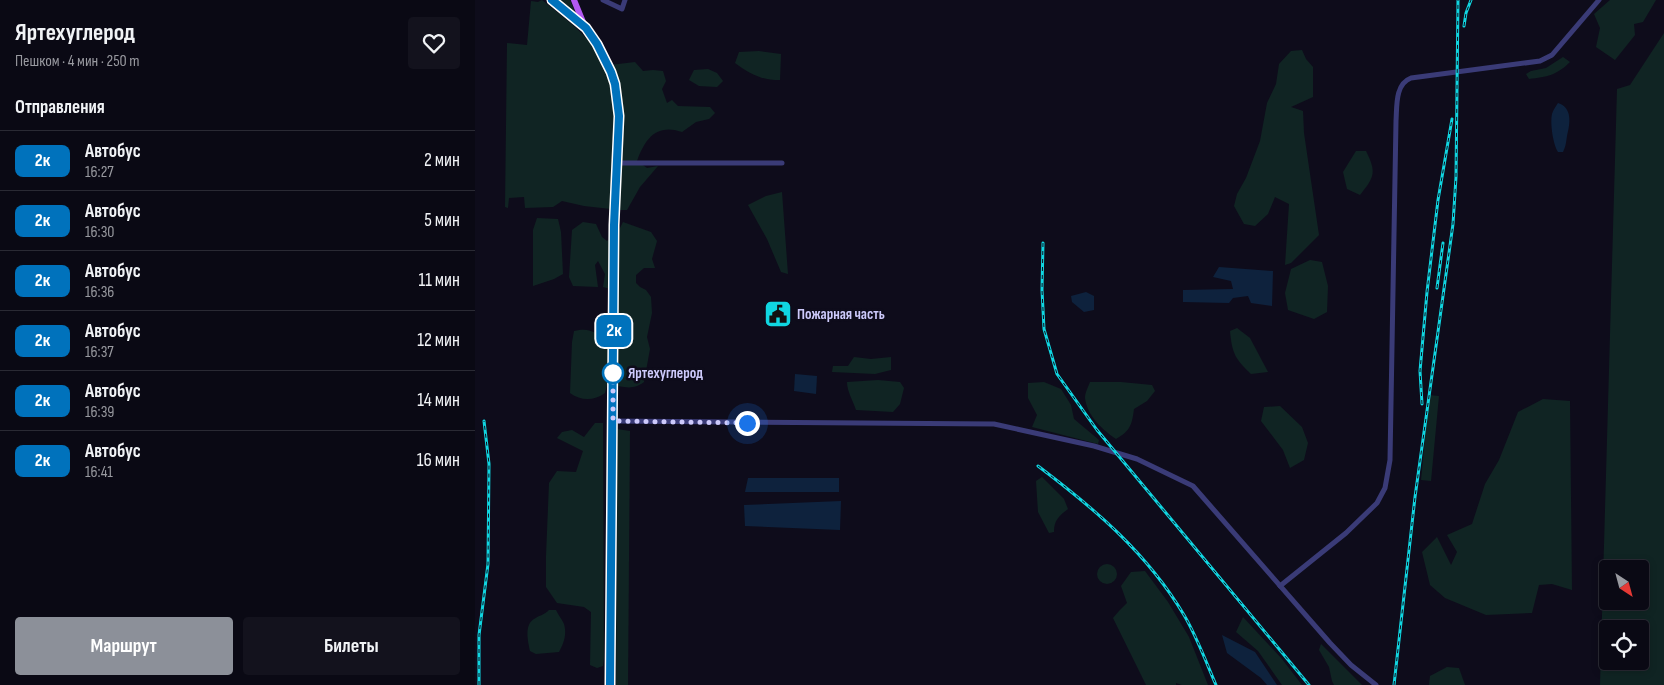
<!DOCTYPE html>
<html lang="ru">
<head>
<meta charset="utf-8">
<style>
	:root { --surface:#0a0914; --page:#13121d; --text:#f1f3f6; --muted:#999aa0; --line:#2a2a34; --accent:#8c9099 }
	body { margin:0; font-family:"Sofia Sans Condensed",sans-serif; background:var(--page); color:var(--text); height:100vh; display:flex; flex-direction:column; font-size:19px; white-space:nowrap }
	* { box-sizing:border-box; margin:0 }
	p { font-size:16px; color:var(--muted) }
	.icon { flex:none; width:28px; height:28px; fill:none; stroke:currentColor; stroke-width:2; stroke-linecap:round; stroke-linejoin:round }
	.map { position:relative; flex:1; overflow:hidden }
	.details { display:flex; flex-direction:column; background:var(--surface); width:475px }
	.details>* { flex:none }
	.badge { padding:0 10px; border-radius:8px; font-size:18px; line-height:32px }
	.needle { width:32px; rotate:144deg }
	.buttons { position:absolute; left:1124px; top:560px; display:grid; gap:10px }
	.buttons a { display:grid; place-items:center; width:50px; height:50px; border-radius:5px; background:var(--surface); box-shadow:0 2px 8px #0003,0 0 0 1px var(--line); font-size:25px }
	.you { position:absolute; width:25px; height:25px; margin:-12px; border:4px solid #fff; border-radius:50%; background:#1a73e8; box-shadow:0 0 0 8px #1a73e833 }
	.map>.badge { position:absolute; translate:-50% -50%; box-shadow:0 0 0 2px #fff }
	h2 { padding:0 15px; font-size:19px; line-height:45px }
	.round { display:grid; place-items:center; flex:none; width:52px; height:52px; border-radius:5px; background:var(--page) }
	.headline { display:flex; align-items:center; justify-content:space-between; height:85px; padding:0 15px }
	h1 { font-size:24px; font-weight:700; line-height:38px }
	.primary-button { display:flex; gap:10px; margin-top:auto; padding:10px 15px }
	.primary-button a { flex:1; height:58px; border-radius:5px; background:var(--accent); color:#fff; font-size:20px; font-weight:700; line-height:58px; text-align:center }
	.primary-button a+a { background:var(--page); color:var(--text) }
	ul { padding:0; list-style:none }
	li { display:flex; align-items:center; gap:15px; height:60px; padding:0 15px; border-top:1px solid var(--line) }
	li div { flex:1 }
	li b { display:block; font-size:19px }
	li em { font-style:normal }
	li .badge { min-width:55px; font-weight:700; text-align:center }
	main { display:flex; flex:1; min-height:0 }
	.map>svg:first-child { display:block }
	.green { fill:#102423; fill-rule:evenodd }
	.water { fill:#0e223d }
	.lines { fill:none; stroke-linecap:round; stroke-linejoin:round }
	.minor { stroke:#3a3b77; stroke-width:5 }
	.major { stroke:#b359f3; stroke-width:6 }
	.rail-casing { stroke:#10d6e1; stroke-width:3 }
	.rail { stroke:#0e0c1b; stroke-width:1; stroke-dasharray:4; stroke-linecap:butt }
	.line-casing { stroke:#fff; stroke-width:11 }
	.line { stroke:#0072bc; stroke-width:8 }
	.walk { stroke:#cdcafb; stroke-width:5; stroke-dasharray:0 9 }
	.stop-dot { fill:#fff; stroke:#0072bc; stroke-width:2.5 }
	.labels { text-anchor:middle; stroke-width:5; stroke-linejoin:round; paint-order:stroke }
	.poi-label { font-size:15px; font-weight:bold; fill:#cdcafb; stroke:#0e0c1b; text-anchor:start }
	.stop-label { font-size:15px; font-weight:bold; fill:#cdcafb; stroke:#0e0c1b; text-anchor:start }
</style>
</head>
<body>
<main>
<section class="details">
<div class="headline"><div><h1>Яртехуглерод</h1><p>Пешком · 4 мин · 250 m</p></div><a class="round"><svg class="icon" aria-label="heart" viewBox="0 0 24 24"><path d="M12 20l-8-8c-3-5 5-10 8-4 3-6 11-1 8 4z"/></svg></a></div>
<h2>Отправления</h2>
<ul>
<li><span class="badge" style="background:#0072bc;color:#fff">2к</span><div><b>Автобус</b><p>16:27</p></div><em>2 мин</em></li>
<li><span class="badge" style="background:#0072bc;color:#fff">2к</span><div><b>Автобус</b><p>16:30</p></div><em>5 мин</em></li>
<li><span class="badge" style="background:#0072bc;color:#fff">2к</span><div><b>Автобус</b><p>16:36</p></div><em>11 мин</em></li>
<li><span class="badge" style="background:#0072bc;color:#fff">2к</span><div><b>Автобус</b><p>16:37</p></div><em>12 мин</em></li>
<li><span class="badge" style="background:#0072bc;color:#fff">2к</span><div><b>Автобус</b><p>16:39</p></div><em>14 мин</em></li>
<li><span class="badge" style="background:#0072bc;color:#fff">2к</span><div><b>Автобус</b><p>16:41</p></div><em>16 мин</em></li>
</ul>
<div class="primary-button"><a>Маршрут</a><a>Билеты</a></div>
</section>
<div class="map">
<svg width="1189" height="685" viewBox="0 0 1189 685">
	<rect width="100%" height="100%" fill="#0e0c1b"/>
	<g class="green">
		<path d="M67 0C82 12 98 24 111 38 153 86 139 150 136 209L109 206 87 201 78 207 50 208 49 197 34 198 33 208 30 207 32 43 52 45 56 1 63 2Z"/>
		<polygon points="83,0 95,0 102,17"/>
		<polygon points="1135,0 1181,0 1168,22 1159,24 1160,35 1140,60 1121,47 1125,28 1119,14"/>
		<path d="M1189 33V685H1125L1142 89 1155 85ZM1132 569H1165V601H1132ZM1132 629H1165V661H1132Z"/>
		<polygon points="827,50 831,59 838,67 838,97 816,107 828,111 829,133 844,235 816,263 810,265 814,204 800,197 793,214 780,226 769,224 759,206 762,194 771,178 785,141 792,103 801,84 804,64 816,51"/>
		<path d="M284 51 306 54 305 80C286 80 275 74 260 63L264 52Z"/>
		<path d="M1088 57 1095 62C1082 75 1072 77 1054 79L1051 74 1056 71 1071 68Z"/>
		<path d="M160 62 168 71 178 70 188 71 191 81 187 89 192 103 197 100 203 106 235 107 240 113 234 119 221 122 207 132C181 123 170 139 162 161L172 168 183 166 165 187 152 210H142L148 115 144 88 135 65Z"/>
		<polygon points="233,69 242,73 248,81 242,87 224,86 214,80 219,70"/>
		<path d="M881 151H891C902 173 899 177 885 195L872 189 868 172Z"/>
		<polygon points="307,192 313,274 306,272 292,239 273,205 291,196"/>
		<polygon points="62,218 83,219 86,232 88,274 79,279 58,286 58,230"/>
		<path d="M108 222 121 224 127 237 132 241 143 232 148 222 176 232 182 241 177 259 180 268H169L161 275V283L165 287 171 290 176 297 177 313 172 337 175 349 169 382C156 392 147 385 132 385L130 393C119 401 106 401 95 393L97 342 99 331C117 327 116 334 131 335 135 335 139 334 143 334V291L128 287 130 274 123 261 120 265 123 287 98 286 94 277 97 230Z"/>
		<polygon points="835,260 847,262 853,286 852,312 839,319 813,310 810,293 816,269"/>
		<path d="M762 328 775 338 793 372 776 374C760 359 757 353 755 331Z"/>
		<polygon points="379,357 396,359 416,357 416,370 400,374 357,372 358,366 373,366"/>
		<path d="M403 380 425 382 429 388 425 404 418 412 381 410C378 401 372 391 372 382Z"/>
		<polygon points="569,382 586,389 596,405 599,419 624,440 623,444 557,427 562,415 553,398 553,383"/>
		<path d="M615 382H646L677 385 680 391 672 401 659 409C657 425 655 431 641 439 628 430 612 416 610 398 610 393 613 387 615 382Z"/>
		<polygon points="954,395 964,396 956,481 946,480"/>
		<polygon points="1068,399 1095,401 1097,590 1077,584 1064,585 1057,613 1011,615 970,598 955,585 947,552 962,537 976,565 982,552 972,535 997,524 1010,484 1024,460 1043,412"/>
		<polygon points="805,406 827,427 833,443 829,460 815,468 808,450 786,421 789,407"/>
		<polygon points="120,423 128,423 129,658 128,666 122,668 115,665 116,612 109,607 82,603 71,587 71,556 74,483 82,471 101,472 108,451 82,438 87,432 97,430 109,437"/>
		<polygon points="142,429 155,431 153,685 141,685"/>
		<path d="M567 477 589 499 593 509C584 516 579 520 579 532L574 533 563 512 561 481Z"/>
		<circle cx="632" cy="574" r="10"/>
		<polygon points="670,571 693,602 714,637 733,685 707,685 701,683 701,685 671,685 638,618 644,611 652,603 646,586 656,572"/>
		<path d="M74 610H81C83 615 87 619 89 624 92 634 89 643 84 652L61 654 55 651C53 641 49 625 59 619 65 615 69 615 74 610Z"/>
		<polygon points="768,617 807,659 827,685 807,685 783,651 761,632"/>
		<polygon points="846,644 887,685 859,685 857,681 854,667 844,650"/>
		<polygon points="972,667 984,668 990,685 954,685 955,676"/>
	</g>
	<g class="water">
		<path d="M1083 103C1098 108 1095 124 1092 136 1091 142 1091 146 1088 152H1083C1078 144 1075 123 1077 114 1078 110 1081 106 1083 103Z"/>
		<polygon points="744,267 798,271 797,306 776,303 773,296 758,298 754,303 708,302 708,290 758,289 756,281 738,277"/>
		<polygon points="611,292 619,296 619,310 609,312 597,302 596,296"/>
		<polygon points="320,374 342,376 341,394 319,391"/>
		<polygon points="273,478 364,478 364,492 270,492"/>
		<polygon points="366,501 365,530 270,526 269,505"/>
		<polygon points="747,635 780,652 802,685 792,685 786,678 752,653"/>
	</g>
	<g class="lines">
		<g class="minor">
			<polyline points="128,0 147,9 150,0"/>
			<polyline points="142,163 307,163"/>
			<polyline points="138,421 519,424 619,446 662,459 718,486 855,643 876,665 901,685"/>
			<path d="M805 586 871 533 902 503 910 488 915 460 921 121C922 106 920 84 936 78L1065 61 1077 55 1124 0"/>
		</g>
		<g class="major">
			<polyline points="77,0 111,28 123,44 136,72 140,84 144,116 139,225 135,685"/>
			<polyline points="99,0 110,27"/>
		</g>
		<g class="rail-casing">
			<g id="rail">
				<polyline points="989,26 991,13 996,0"/>
				<polyline points="568,243 567,290 569,329 582,374 622,430 834,685"/>
				<polyline points="962,288 968,243"/>
				<polyline points="947,404 945,371 952,292 963,200 977,119"/>
				<path d="M563 466C620 509 672 553 709 615 722 637 731 662 741 685"/>
				<polyline points="4,685 4,635 13,564 14,464 9,421"/>
				<polyline points="919,685 940,497 978,224 981,177 983,0"/>
			</g>
		</g>
		<use href="#rail" class="rail"/>
	</g>
	<g class="lines">
		<g class="line-casing">
			<polyline id="line" points="77,0 111,28 122,44 136,72 140,84 144,116 139,225 135,685"/>
		</g>
		<use href="#line" class="line"/>
		<polyline class="walk" points="138,373 138,421 272,423"/>
	</g>
	<defs>
		<g id="civic-square" transform="scale(1.4375)"><rect x="-9" y="-9" width="18" height="18" rx="4" fill="#10d6e1" stroke="#0e0c1b"/><path d="M-.6-6.5H3V-4.5H.6V-3L4-1V1h2V6H-6V1h2V-1L-.6-3ZM-1.2 2.5V6h2.4V2.5Z" fill="#111"/></g>
	</defs>
	<g fill-rule="evenodd">
		<use href="#civic-square" x="303" y="314"/>
	</g>
	<circle class="stop-dot" cx="138" cy="373" r="10"/>
	<g class="labels">
		<g class="poi-label">
			<text x="322" y="319">Пожарная часть</text>
		</g>
		<g class="stop-label">
			<text x="153" y="378">Яртехуглерод</text>
		</g>
	</g>
</svg>
<div class="buttons">
<a><svg class="needle" viewBox="-14 -14 28 28"><path d="M0-13l5 13h-10z" fill="#e53935"/><path d="M0 13l5-13h-10z" fill="#999aa0"/></svg></a>
<a><svg class="icon" aria-label="locate" viewBox="0 0 24 24"><circle cx="12" cy="12" r="6"/><path d="M12 2v4M12 18v4M2 12h4M18 12h4"/></svg></a>
</div>
<div class="you" style="left:272px;top:423px"></div>
<b class="badge" style="left:139px;top:331px;background:#0072bc;color:#fff">2к</b>
</div>
</main>
</body>
</html>
